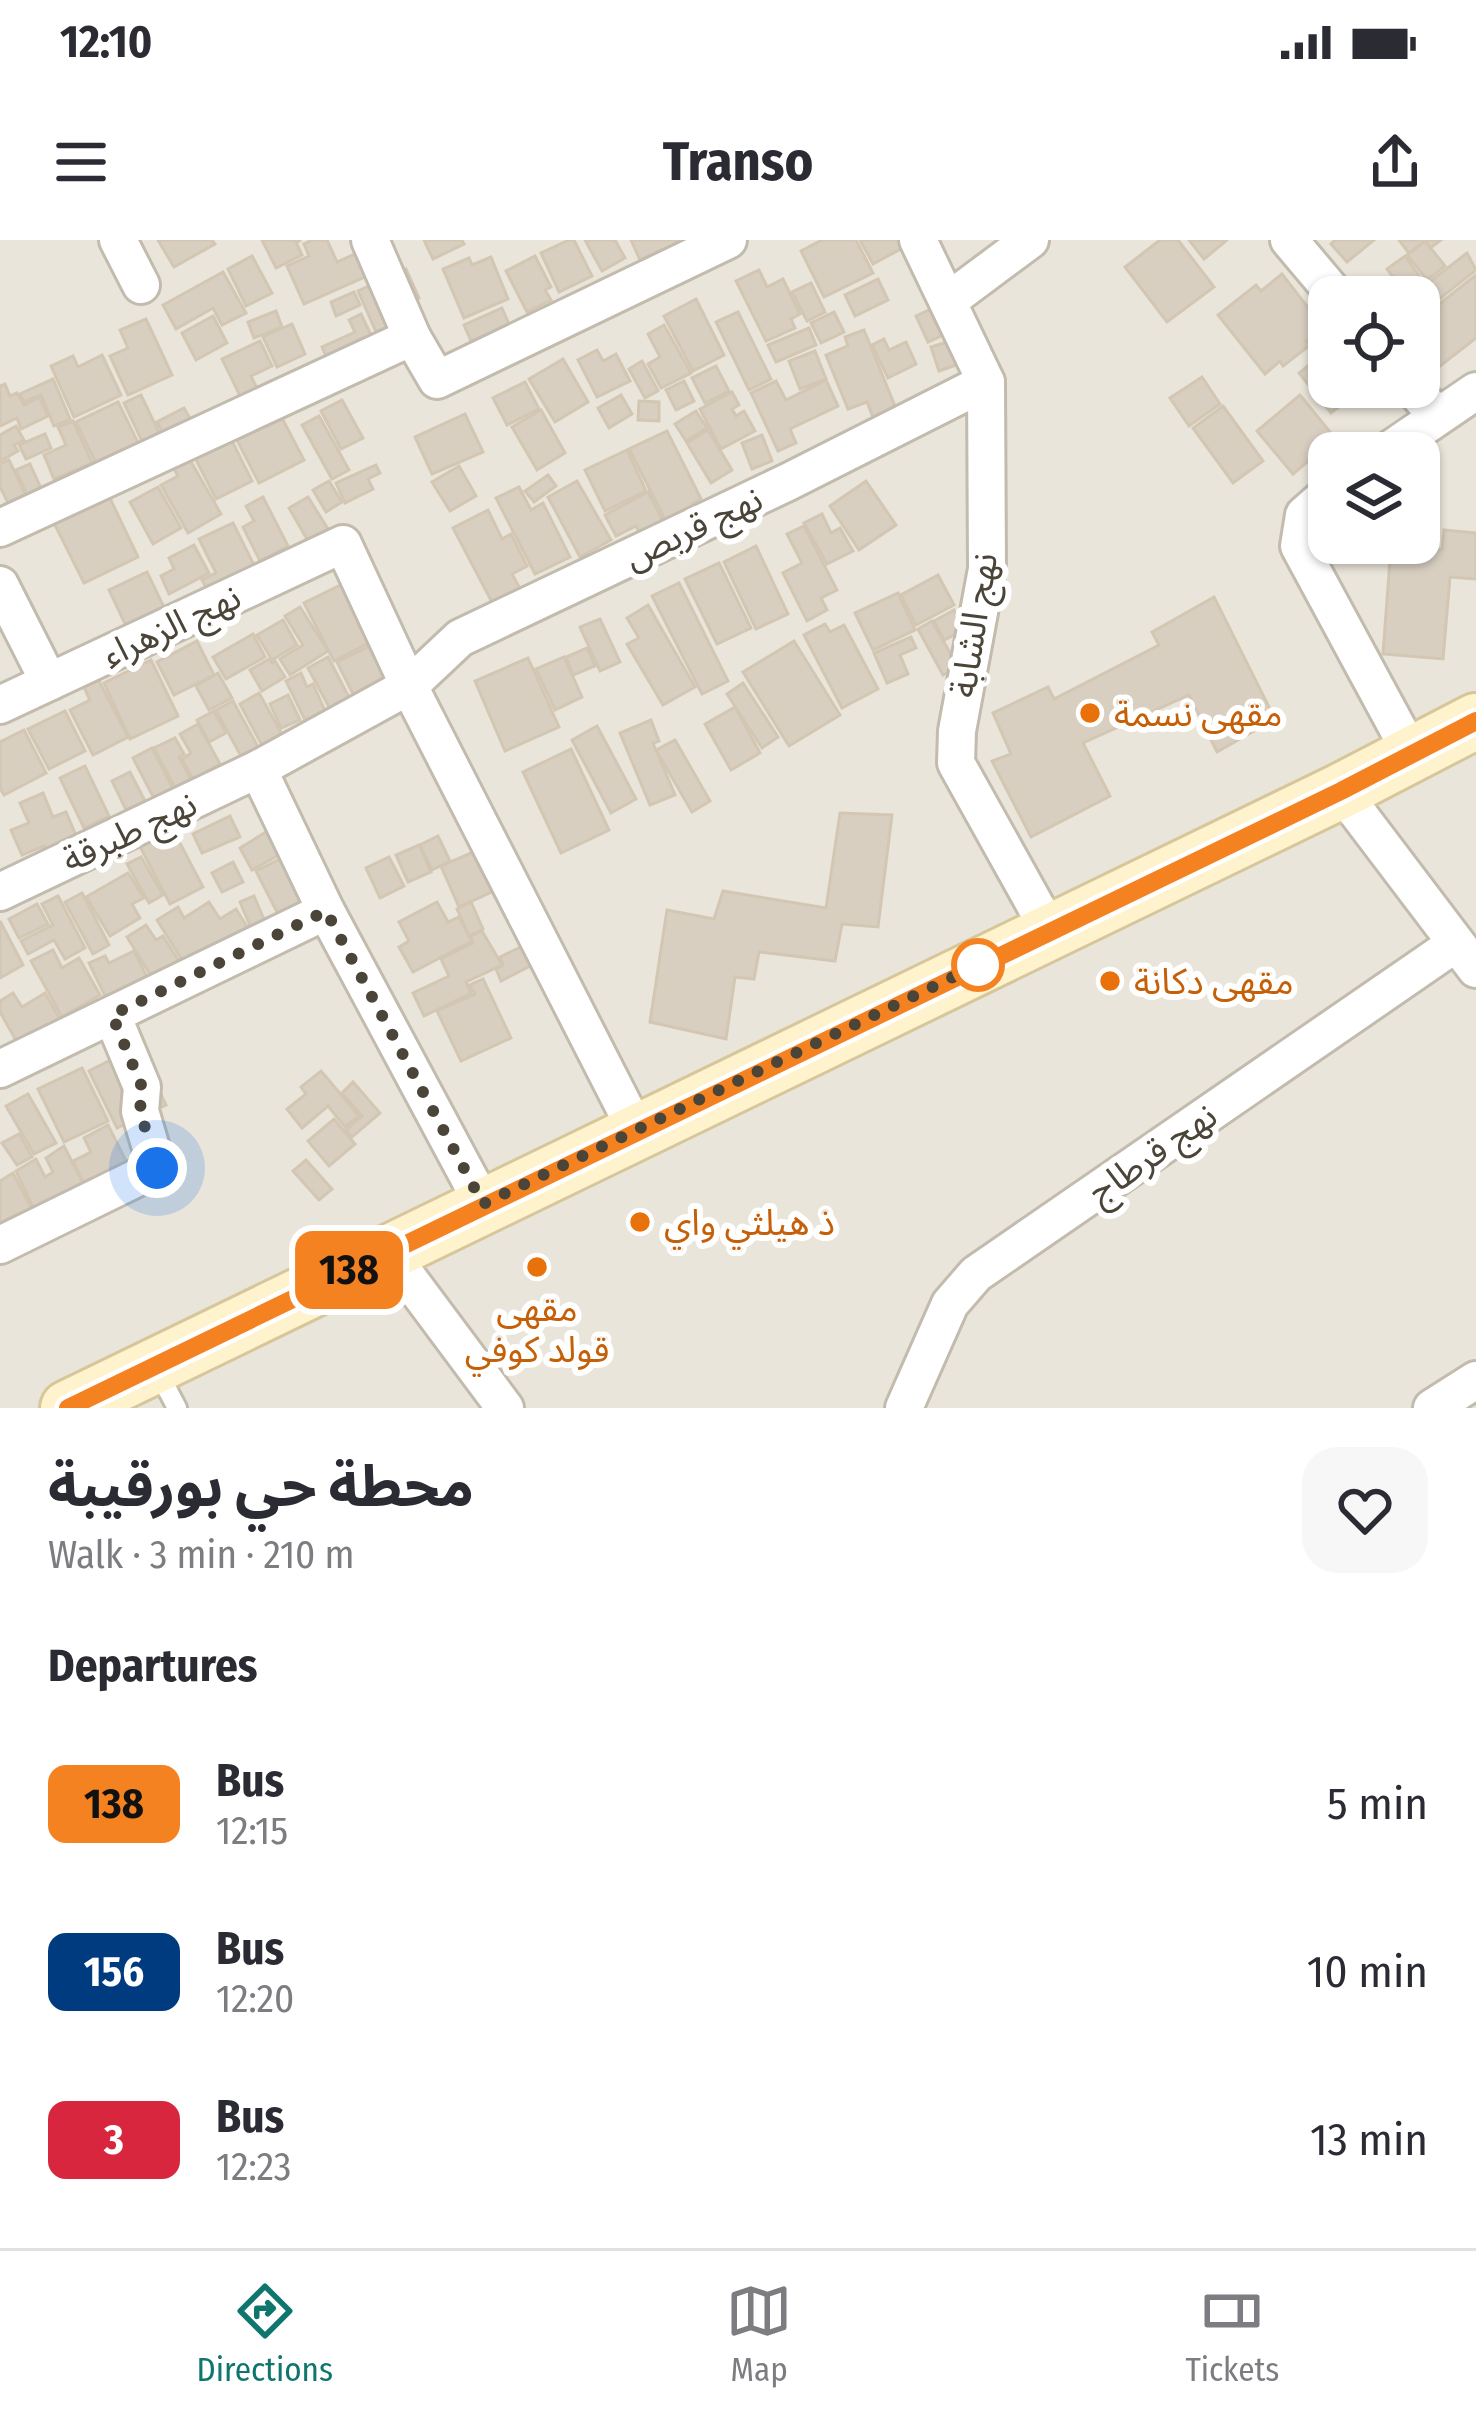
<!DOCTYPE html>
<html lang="en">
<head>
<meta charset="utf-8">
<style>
	:root { --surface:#fff; --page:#f7f7f7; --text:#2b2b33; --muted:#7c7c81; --line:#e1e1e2; --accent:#0f766e }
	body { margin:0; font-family:"Fira Sans Condensed","Noto Sans Arabic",sans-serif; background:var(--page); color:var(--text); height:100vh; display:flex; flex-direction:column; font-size:45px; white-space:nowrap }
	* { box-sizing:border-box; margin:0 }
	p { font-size:39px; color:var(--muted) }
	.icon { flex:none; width:66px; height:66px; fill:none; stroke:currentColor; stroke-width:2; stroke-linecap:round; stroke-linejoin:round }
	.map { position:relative; height:1168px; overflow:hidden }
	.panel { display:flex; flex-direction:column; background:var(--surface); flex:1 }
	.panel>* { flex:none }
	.badge { padding:0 24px; border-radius:18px; font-size:42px; line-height:78px }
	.controls { position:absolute; left:1308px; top:36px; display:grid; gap:24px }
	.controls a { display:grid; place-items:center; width:132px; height:132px; border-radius:24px; background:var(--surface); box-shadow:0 3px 9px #0004; font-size:60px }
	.you { position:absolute; width:60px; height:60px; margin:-30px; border:9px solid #fff; border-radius:50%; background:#1a73e8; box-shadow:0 0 0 18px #1a73e833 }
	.map>.badge { position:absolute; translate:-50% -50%; box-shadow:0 0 0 6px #fff }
	h2 { padding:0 48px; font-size:45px; line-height:108px }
	.round { display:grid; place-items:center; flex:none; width:126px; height:126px; border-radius:36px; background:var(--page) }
	.head { display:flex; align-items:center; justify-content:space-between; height:204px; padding:0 48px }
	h1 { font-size:57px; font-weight:700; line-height:90px }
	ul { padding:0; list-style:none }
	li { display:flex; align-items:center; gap:36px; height:168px; padding:0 48px }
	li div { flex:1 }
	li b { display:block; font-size:45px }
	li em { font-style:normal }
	li .badge { min-width:132px; font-weight:700; text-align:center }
	.status { display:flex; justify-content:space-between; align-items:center; height:84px; padding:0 60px; background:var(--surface); direction:ltr }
	.status svg { height:33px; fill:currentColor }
	header { display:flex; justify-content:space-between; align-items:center; height:156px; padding:0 48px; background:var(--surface); font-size:54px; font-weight:700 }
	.menu { display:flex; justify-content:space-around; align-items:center; height:168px; border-top:3px solid var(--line); background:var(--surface); font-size:33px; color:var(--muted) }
	.menu a { display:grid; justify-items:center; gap:6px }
	.menu .active { color:var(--accent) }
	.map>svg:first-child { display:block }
	.residential { fill:#eae5da; fill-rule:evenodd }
	.building { fill:#d8cfc1; stroke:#d3c7b4; stroke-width:3 }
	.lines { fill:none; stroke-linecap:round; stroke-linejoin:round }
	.lane-casing { stroke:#c2bbae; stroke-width:24 }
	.street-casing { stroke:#c2bbae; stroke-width:42 }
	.secondary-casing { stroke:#d6c79b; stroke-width:60 }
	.lane { stroke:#fff; stroke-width:18 }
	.street { stroke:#fff; stroke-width:36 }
	.secondary { stroke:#fff3cd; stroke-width:54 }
	.line-casing { stroke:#fff; stroke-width:27 }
	.line { stroke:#f58220; stroke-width:18 }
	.walk { stroke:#4b4439; stroke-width:12; stroke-dasharray:0 21.6 }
	.food-dot { fill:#e8710a; stroke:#fff; stroke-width:4.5 }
	.stop-dot { fill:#fff; stroke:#f58220; stroke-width:6 }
	.labels { text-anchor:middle; stroke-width:12; stroke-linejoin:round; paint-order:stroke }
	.street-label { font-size:36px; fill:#4b4439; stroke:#fff }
	.food-label { font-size:36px; fill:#c56008; stroke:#fff; text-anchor:start }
</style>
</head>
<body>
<div class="status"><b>12:10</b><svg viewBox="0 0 49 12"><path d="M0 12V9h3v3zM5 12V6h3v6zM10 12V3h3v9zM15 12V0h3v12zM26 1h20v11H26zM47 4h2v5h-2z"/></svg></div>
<header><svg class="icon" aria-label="menu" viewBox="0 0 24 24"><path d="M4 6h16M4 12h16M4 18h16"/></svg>Transo<svg class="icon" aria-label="share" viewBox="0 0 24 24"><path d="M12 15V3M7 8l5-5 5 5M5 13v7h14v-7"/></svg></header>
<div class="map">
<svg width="1476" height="1168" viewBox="0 0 1476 1168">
	<rect width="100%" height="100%" fill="#f6f3ec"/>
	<path class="residential" d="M0 0H1476V1168H0ZM1329 57H1419V147H1329ZM1329 213H1419V303H1329Z"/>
	<g class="building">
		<polygon points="158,0 212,0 215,4 174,27"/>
		<polygon points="262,0 301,0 296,2 302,15 276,28"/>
		<polygon points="312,0 327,0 337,22 366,9 376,32 304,64 287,26 309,16 304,4"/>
		<polygon points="424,0 462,0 464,4 433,19"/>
		<polygon points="569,0 574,0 592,36 559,52 541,13"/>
		<polygon points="585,0 615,0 625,18 602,31"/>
		<polygon points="631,0 678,0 679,2 640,20"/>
		<polygon points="822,0 856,0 873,33 824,57 801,11"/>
		<polygon points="860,0 908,0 910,4 873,24"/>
		<polygon points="1160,0 1178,0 1214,47 1167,82 1125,27"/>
		<polygon points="1189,0 1227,0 1204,19"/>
		<polygon points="1335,0 1374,0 1347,22 1331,4"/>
		<polygon points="1399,0 1441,0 1414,20"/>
		<polygon points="1425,1 1445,26 1427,40 1407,15"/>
		<polygon points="1467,13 1476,30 1419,75 1419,57 1410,57"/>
		<polygon points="252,16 272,53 246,66 228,29"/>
		<polygon points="535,16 551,47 545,50 551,60 527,72 506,31"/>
		<polygon points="1405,16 1424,43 1407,56 1387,29"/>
		<polygon points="491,17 508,59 464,78 443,29 469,18 472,25"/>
		<polygon points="406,29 419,58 395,69 405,92 381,103 358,51"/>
		<polygon points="759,30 767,47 783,39 800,74 791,79 795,88 766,101 736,41"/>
		<polygon points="223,32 246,73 222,85 213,68 176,89 163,65"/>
		<polygon points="1282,34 1323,87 1306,101 1310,105 1283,126 1280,121 1265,134 1218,75 1256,45 1261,51"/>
		<polygon points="1476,35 1476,98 1422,140 1419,136 1419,80"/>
		<polygon points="878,39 888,60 855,76 845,55"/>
		<polygon points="811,43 825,72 807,81 792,52"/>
		<polygon points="354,52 360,65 336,76 331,62"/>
		<polygon points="964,54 952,91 928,102 916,76"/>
		<polygon points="696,59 724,115 693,131 664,76"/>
		<polygon points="502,68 514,96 489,106 485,95 471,101 464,85"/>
		<polygon points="276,71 282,87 254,98 248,82"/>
		<polygon points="738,72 771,139 749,150 716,82"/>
		<polygon points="834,72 844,92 821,103 811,83"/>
		<polygon points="361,74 372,97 327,118 322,107 355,92 349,80"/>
		<polygon points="213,76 227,103 196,120 182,93"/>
		<polygon points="146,79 172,135 128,155 110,116 128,108 120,90"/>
		<polygon points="292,84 305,114 277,127 263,97"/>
		<polygon points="664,85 691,133 661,148 648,124 660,117 648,94"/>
		<polygon points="809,88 816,105 776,122 768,105"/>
		<polygon points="864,90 899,176 876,185 867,162 848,169 826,115 848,106 845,97"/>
		<polygon points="884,99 889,110 906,102 916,124 888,138 872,105"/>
		<polygon points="260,101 272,126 251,136 261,157 245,166 222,119"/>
		<polygon points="950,101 982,116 939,131 931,107"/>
		<polygon points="1329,109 1329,147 1364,147 1331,173 1299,133"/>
		<polygon points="597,110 603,121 616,114 630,141 597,157 578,120"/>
		<polygon points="815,111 826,139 800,149 789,121"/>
		<polygon points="102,115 121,155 74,177 51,126 73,116 78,127"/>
		<polygon points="563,119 588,162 555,182 529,139"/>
		<polygon points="642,121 658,151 645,158 629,129"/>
		<polygon points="716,126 729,151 705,163 692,138"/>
		<polygon points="1202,137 1220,164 1189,186 1170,158"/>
		<polygon points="53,139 70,179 54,186 41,155 24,162 20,154"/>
		<polygon points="826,140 838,166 790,189 796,203 778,211 751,153 776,141 786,160"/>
		<polygon points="684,141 694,161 676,170 666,150"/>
		<polygon points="525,142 539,169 507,185 493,158"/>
		<polygon points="5,144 10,156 17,153 24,165 39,157 48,176 21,189 17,178 0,186 0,146"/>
		<polygon points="732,152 739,165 732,169 736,176 744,171 755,191 721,209 700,169"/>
		<polygon points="141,155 165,205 148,214 124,163"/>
		<polygon points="621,155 632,174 609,188 598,168"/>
		<polygon points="1300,155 1335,198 1293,234 1257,191"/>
		<polygon points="342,160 363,198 341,209 321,171"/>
		<polygon points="639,161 659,162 659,181 638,180"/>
		<polygon points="118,162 145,217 132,223 125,210 110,217 115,227 101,234 76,182"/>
		<polygon points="1223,166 1263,221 1233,243 1193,188"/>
		<polygon points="184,168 197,191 170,207 157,182"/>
		<polygon points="541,170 565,213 537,230 512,187"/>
		<polygon points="696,171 707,188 686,201 675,184"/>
		<polygon points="465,174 483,212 432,234 415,197"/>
		<polygon points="319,176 349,230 332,239 302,185"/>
		<polygon points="282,178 304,220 259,243 237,200"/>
		<polygon points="73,181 92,223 54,239 44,215 66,205 58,187"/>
		<polygon points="16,186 24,200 14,205 18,211 0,221 0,195"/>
		<polygon points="708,190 732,230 711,243 687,203"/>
		<polygon points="667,191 701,259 692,264 700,279 672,293 629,209"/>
		<polygon points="228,193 252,241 216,259 192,212"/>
		<polygon points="45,194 51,208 26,219 19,205"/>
		<polygon points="762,195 772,221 752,229 742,203"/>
		<polygon points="627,210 646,251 605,271 585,230"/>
		<polygon points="186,213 221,274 188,293 161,245 178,236 170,222"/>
		<polygon points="9,220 33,271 16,279 0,247 0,224"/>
		<polygon points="30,224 48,264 34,270 16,230"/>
		<polygon points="376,225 380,233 368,239 373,249 345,263 336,243"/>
		<polygon points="459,226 476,256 450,271 432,242"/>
		<polygon points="548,235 556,246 534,262 525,251"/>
		<polygon points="329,241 342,262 326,272 313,250"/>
		<polygon points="577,241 611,300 580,317 548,257"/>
		<polygon points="866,241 896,285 859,310 830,266"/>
		<polygon points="158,247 181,288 153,304 130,262"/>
		<polygon points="519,247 531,270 543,263 570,317 535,334 496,258"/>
		<polygon points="648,252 669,293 646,305 636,286 616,296 605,275"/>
		<polygon points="108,254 138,317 84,343 53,281"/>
		<polygon points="263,257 288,306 260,321 243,287 254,281 246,266"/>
		<polygon points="308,257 328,289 308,301 289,268"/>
		<polygon points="488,270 502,299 511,294 527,326 512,334 523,354 495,368 453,288"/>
		<polygon points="822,274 831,293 840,288 853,311 827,324 804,283"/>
		<polygon points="233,283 256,329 209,353 202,340 216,333 199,299"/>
		<polygon points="804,286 837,350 821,358 827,370 807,381 783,333 802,323 787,294"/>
		<polygon points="1444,290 1476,293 1476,339 1450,337 1443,419 1383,414 1391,306 1442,310"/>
		<polygon points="194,305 209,333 169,354 161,336 174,329 169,318"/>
		<polygon points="756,306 788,374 756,389 724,322"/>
		<polygon points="719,323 751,388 717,404 685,339"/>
		<polygon points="147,332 175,390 137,409 109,350"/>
		<polygon points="938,335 954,365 916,385 901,355"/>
		<polygon points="355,338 384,395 334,421 304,363"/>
		<polygon points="679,343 728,441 702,454 652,356"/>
		<polygon points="898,353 915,390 873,410 855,373"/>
		<polygon points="1214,357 1275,479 1217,512 1189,455 1083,503 1110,556 1031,597 992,521 1011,514 993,473 1048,447 1054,459 1159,405 1152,392"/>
		<polygon points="648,365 695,447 663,465 627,404 639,398 627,378"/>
		<polygon points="300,367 328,411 290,435 280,419 303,405 285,376"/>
		<polygon points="954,370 964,390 944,400 934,381"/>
		<polygon points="600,379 620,422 600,431 580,387"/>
		<polygon points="283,380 297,405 272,420 257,395"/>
		<polygon points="932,381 958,427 943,435 918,389"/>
		<polygon points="825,384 830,392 844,385 878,449 842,468 804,395"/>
		<polygon points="253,394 265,417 226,439 213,417"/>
		<polygon points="911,397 916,408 900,415 908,434 887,443 874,413"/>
		<polygon points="197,401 214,435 174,455 157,422"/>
		<polygon points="794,401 840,475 789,506 743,432"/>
		<polygon points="376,403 392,437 354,456 337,422"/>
		<polygon points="587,408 595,426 573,435 566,417"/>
		<polygon points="328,417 355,469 336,480 308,428"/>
		<polygon points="564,417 582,457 555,470 536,429"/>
		<polygon points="528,418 559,487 505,511 475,441"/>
		<polygon points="269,419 272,423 275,421 285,437 262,451 250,430"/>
		<polygon points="151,420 178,476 130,499 104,443"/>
		<polygon points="218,433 232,458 209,470 196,446"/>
		<polygon points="301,433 307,447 313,444 325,471 305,480 286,441"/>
		<polygon points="98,439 128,497 93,515 70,470 90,460 84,447"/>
		<polygon points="743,443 778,497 762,508 727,454"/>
		<polygon points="259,453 284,498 264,509 240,464"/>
		<polygon points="288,455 300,480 281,488 270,464"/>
		<polygon points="233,461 259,509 242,518 216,470"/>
		<polygon points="735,467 760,513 731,530 705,484"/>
		<polygon points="65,471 85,511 49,529 28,489"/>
		<polygon points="214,471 226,493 209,502 197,480"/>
		<polygon points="651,480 659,501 653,503 675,555 650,565 620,493"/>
		<polygon points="198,484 220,524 193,539 182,519 191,513 180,494"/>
		<polygon points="597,486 636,559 611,573 572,500"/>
		<polygon points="24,490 46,533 4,555 0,548 0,502"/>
		<polygon points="175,498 184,514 179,517 192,542 182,561 154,508"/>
		<polygon points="675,500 710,561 692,572 656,510"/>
		<polygon points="152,508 180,563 161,572 133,518"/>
		<polygon points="571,509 609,590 561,613 523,532"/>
		<polygon points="85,526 109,576 84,588 60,538"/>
		<polygon points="130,532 145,561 126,570 112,541"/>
		<polygon points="43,553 53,577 66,572 80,605 49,618 44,606 22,615 11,590 29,583 20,563"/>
		<polygon points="840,573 892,575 878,687 842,684 835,721 759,712 754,739 735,737 726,799 650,782 667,670 714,679 723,651 826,668"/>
		<polygon points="230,576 240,597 202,613 193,594"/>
		<polygon points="171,586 203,647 170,664 138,603"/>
		<polygon points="266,592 279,615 252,630 240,608"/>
		<polygon points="438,596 450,621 432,630 420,605"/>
		<polygon points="419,605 431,632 408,642 396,615"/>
		<polygon points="300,609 324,655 280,678 256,631"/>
		<polygon points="478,610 496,650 459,667 441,626"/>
		<polygon points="141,617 163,655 149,663 127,624"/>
		<polygon points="389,617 404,646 380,658 366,628"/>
		<polygon points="233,622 243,642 222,652 212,633"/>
		<polygon points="128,633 144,658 132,664 140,678 110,696 86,657"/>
		<polygon points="82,653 109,705 93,714 65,662"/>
		<polygon points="58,656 85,708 65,719 54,700 28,714 21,701 53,685 42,664"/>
		<polygon points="254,656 266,684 252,690 240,662"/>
		<polygon points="209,662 220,679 236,669 249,690 184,723 157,680 178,667 184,678"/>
		<polygon points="437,662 448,682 459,677 472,701 413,732 399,707 409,701 399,682"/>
		<polygon points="471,662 483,689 469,696 457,669"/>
		<polygon points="37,664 48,684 19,698 9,679"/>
		<polygon points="0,681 23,725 0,738"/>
		<polygon points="146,685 156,700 163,696 180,723 153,739 127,697"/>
		<polygon points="482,691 502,725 466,742 471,753 424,776 413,753 449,736 441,719 473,703 470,696"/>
		<polygon points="527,704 536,723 501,741 496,729 503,725 500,717"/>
		<polygon points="53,710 62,728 79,718 100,755 62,777 31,721"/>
		<polygon points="134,711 150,743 109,764 89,723 105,716 109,723"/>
		<polygon points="483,739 511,798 461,821 437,771 475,754 470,745"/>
		<polygon points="13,753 22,767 45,753 65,788 23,813 0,772 0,761"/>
		<polygon points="138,806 166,865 117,888 89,831"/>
		<polygon points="82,828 108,881 64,902 38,849"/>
		<polygon points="321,831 359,876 345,887 328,866 302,888 287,869 306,854 301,847"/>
		<polygon points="353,842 380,873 352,897 346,890 362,876 342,853"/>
		<polygon points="28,854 56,903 34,914 6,866"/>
		<polygon points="334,879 355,904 329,926 308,901"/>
		<polygon points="108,885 133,935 90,957 73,921 91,912 84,898"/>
		<polygon points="19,894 32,917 17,925 2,903"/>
		<polygon points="64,906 90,957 41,984 16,931 36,919 45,937 53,932 46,918"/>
		<polygon points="306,920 332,949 319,960 293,931"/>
		<polygon points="13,933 42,988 0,987 0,941"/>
	</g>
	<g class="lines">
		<g class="lane-casing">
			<polyline id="lane" points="157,1130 177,1168"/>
		</g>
		<g class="street-casing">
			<g id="street">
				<polyline points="118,0 141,45"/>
				<polyline points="370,0 412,97 437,140 728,0"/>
				<polyline points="918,0 986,142 987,329 957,491 956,523 1049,690"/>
				<polyline points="1289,0 1337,57"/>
				<polyline points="948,61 1030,0"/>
				<polyline points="1412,147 1437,176"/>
				<polyline points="1385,213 1476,151"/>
				<polyline points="1329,253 1304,275 1299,306 1411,513"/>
				<polyline points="0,288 412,97"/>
				<polyline points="0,345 49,442"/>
				<polyline points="0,465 343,304 409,446 637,892"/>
				<polyline points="258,529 326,671 483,964"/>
				<polyline points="1341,551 1476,729"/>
				<polyline points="0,652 258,529 409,446 460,398 788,242 986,142"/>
				<polyline points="0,829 326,671"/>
				<polyline points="0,1005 157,928 140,871 142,847 112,775"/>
				<polyline points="388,1011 505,1168"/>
				<polyline points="904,1168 950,1064 976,1034 1455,704"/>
				<polyline points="1432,1168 1476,1140"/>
			</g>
		</g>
		<g class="secondary-casing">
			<polyline id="secondary" points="68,1168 1341,551 1476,481"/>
		</g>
		<use href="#lane" class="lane"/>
		<use href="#street" class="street"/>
		<use href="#secondary" class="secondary"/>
	</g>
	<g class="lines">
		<g class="line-casing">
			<polyline id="line" points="68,1168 1341,551 1476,481"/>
		</g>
		<use href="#line" class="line"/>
		<polyline class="walk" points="157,928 140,871 142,847 112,775 326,671 483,964 978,725"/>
	</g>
	<g class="food-dot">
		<circle cx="1090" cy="473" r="12"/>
		<circle cx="1110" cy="741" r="12"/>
		<circle cx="640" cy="982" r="12"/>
		<circle cx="537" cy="1027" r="12"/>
	</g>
	<circle class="stop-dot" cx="978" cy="725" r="24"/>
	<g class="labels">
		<g class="street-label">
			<text transform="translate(693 287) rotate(-25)" y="13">نهج قربص</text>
			<text transform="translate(171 385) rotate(-25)" y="13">نهج الزهراء</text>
			<text transform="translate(973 385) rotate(-81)" y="13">نهج الشابة</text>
			<text transform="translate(129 591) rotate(-25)" y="13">نهج طبرقة</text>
			<text transform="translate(1152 913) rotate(-35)" y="13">نهج قرطاج</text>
		</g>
		<g class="food-label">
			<text x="1114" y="486">مقهى نسمة</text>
			<text x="1134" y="754">مقهى دكانة</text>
			<text x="664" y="995">ذ هيلثي واي</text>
			<text x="537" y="1081" text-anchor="middle">مقهى<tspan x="537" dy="41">قولد كوفي</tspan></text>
		</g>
	</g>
</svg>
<div class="controls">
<a><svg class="icon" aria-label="locate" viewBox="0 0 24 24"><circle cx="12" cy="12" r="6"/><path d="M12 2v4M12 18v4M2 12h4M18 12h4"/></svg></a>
<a><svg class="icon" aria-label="layers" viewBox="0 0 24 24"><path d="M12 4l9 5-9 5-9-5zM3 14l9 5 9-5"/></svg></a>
</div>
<div class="you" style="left:157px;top:928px"></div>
<b class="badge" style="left:349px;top:1030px;background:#f58220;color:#111">138</b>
</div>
<section class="panel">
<div class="head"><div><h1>محطة حي بورقيبة</h1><p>Walk · 3 min · 210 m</p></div><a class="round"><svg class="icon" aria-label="heart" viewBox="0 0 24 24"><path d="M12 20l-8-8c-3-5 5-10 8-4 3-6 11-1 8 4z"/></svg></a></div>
<h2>Departures</h2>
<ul>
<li><span class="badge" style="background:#f58220;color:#111">138</span><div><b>Bus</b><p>12:15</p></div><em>5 min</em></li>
<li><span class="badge" style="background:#003b80;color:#fff">156</span><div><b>Bus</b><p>12:20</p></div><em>10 min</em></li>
<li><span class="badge" style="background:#d7263d;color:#fff">3</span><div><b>Bus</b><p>12:23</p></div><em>13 min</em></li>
</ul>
</section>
<nav class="menu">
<a class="active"><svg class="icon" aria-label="directions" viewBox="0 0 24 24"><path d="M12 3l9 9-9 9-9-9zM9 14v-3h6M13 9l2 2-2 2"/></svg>Directions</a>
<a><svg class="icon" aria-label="map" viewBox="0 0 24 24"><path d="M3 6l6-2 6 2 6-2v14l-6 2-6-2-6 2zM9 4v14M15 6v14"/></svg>Map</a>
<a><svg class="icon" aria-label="tickets" viewBox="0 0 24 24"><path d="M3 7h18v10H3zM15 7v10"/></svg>Tickets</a>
</nav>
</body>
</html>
